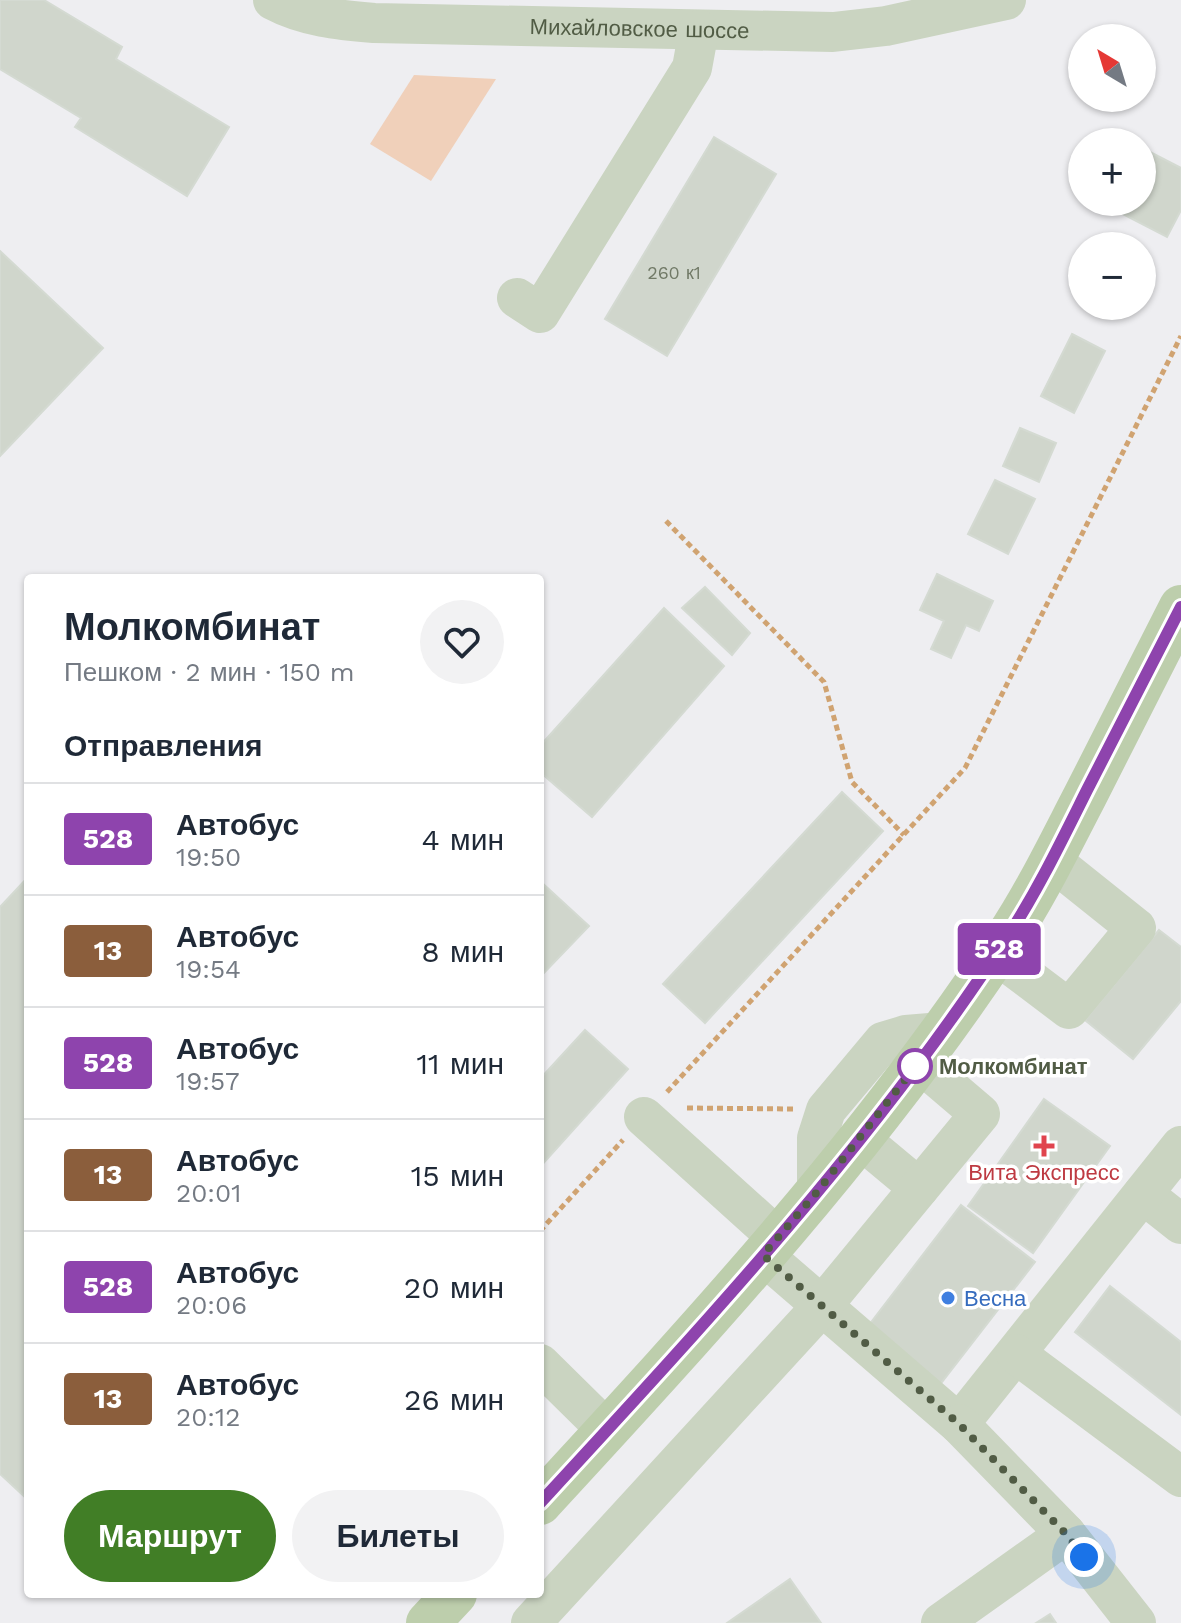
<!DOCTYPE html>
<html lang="ru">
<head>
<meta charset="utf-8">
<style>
	:root { --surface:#fff; --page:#f2f2f3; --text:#1f2937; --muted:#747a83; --line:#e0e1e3; --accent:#417e26 }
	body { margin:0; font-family:"Work Sans",sans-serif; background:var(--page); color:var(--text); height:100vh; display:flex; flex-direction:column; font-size:30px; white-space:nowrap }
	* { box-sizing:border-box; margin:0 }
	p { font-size:26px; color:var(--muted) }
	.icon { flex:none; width:44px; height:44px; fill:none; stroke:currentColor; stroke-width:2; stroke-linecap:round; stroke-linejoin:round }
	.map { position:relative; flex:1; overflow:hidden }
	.details { position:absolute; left:24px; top:574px; width:520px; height:1024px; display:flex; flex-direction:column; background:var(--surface); border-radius:8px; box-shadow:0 2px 6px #0004 }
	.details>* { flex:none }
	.badge { padding:0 16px; border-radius:6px; font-size:28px; line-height:52px }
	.needle { width:52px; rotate:322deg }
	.tools { position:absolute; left:1068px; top:24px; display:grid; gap:16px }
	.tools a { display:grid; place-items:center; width:88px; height:88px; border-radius:50%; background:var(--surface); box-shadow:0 2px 6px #0004; font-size:40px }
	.you { position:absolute; width:40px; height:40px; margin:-20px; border:6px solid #fff; border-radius:50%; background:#1a73e8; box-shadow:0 0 0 12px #1a73e833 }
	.map>.badge { position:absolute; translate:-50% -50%; box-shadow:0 0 0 4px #fff }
	h2 { padding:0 40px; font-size:30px; line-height:72px }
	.round { display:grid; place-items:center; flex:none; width:84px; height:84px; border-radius:42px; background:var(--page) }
	.headline { display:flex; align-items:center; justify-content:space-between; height:136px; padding:0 40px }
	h1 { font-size:38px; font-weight:600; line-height:60px }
	.primary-button { display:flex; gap:16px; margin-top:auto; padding:16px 40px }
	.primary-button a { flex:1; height:92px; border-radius:48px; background:var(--accent); color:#fff; font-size:32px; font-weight:600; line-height:92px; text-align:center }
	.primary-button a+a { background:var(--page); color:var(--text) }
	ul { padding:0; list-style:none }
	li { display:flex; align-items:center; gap:24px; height:112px; padding:0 40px; border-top:2px solid var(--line) }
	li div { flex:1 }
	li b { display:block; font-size:30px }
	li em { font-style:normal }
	li .badge { min-width:88px; font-weight:700; text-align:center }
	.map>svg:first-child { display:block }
	.green { fill:#f0d0ba }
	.building { fill:#d0d6cc; stroke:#d4dad2; stroke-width:2 }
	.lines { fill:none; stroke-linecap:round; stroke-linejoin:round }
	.path { stroke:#d0a371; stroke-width:5; stroke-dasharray:6 4; stroke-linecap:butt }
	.minor { stroke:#cad4c1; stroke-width:40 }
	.major { stroke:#bdceac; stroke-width:44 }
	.line-casing { stroke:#fff; stroke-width:18 }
	.line { stroke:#8e44ad; stroke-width:12 }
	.walk { stroke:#515c45; stroke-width:8; stroke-dasharray:0 14.4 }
	.stop-dot { fill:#fff; stroke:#8e44ad; stroke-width:4 }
	.health-dot { fill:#e0444e; stroke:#fff; stroke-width:3 }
	.shop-dot { fill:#3f7fe0; stroke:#fff; stroke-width:3 }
	.labels { text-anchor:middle; stroke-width:7; stroke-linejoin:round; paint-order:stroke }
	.number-label { font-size:18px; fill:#717a67 }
	.street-label { font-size:22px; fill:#515c45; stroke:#fff }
	.stop-label { font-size:22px; font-weight:bold; fill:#515c45; stroke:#fff; text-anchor:start }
	.health-label { font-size:22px; fill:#be3a42; stroke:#fff }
	.shop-label { font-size:22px; fill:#366cbe; stroke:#fff; text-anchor:start }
</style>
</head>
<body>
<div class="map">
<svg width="1181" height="1623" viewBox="0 0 1181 1623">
	<rect width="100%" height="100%" fill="#eeeef1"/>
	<polygon class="green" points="414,75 496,79 431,181 370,144"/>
	<g class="building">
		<polygon points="0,0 44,0 122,47 116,59 229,127 187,196 75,127 81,118 0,69"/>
		<polygon points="714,137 776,174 667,356 605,319"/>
		<polygon points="1150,152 1181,168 1181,210 1167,237 1119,212 1125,202 1142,202 1142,168"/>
		<polygon points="0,251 103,348 0,456"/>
		<polygon points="1142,262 1151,266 1142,284"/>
		<polygon points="1072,334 1105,351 1074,413 1041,396"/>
		<polygon points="1020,428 1056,443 1039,482 1003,466"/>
		<polygon points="995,480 1035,499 1008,554 968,534"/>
		<polygon points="937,574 993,601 979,631 966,625 951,658 931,649 944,621 920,610"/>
		<polygon points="705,587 750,633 732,655 682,608"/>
		<polygon points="664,608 724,666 592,817 540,772 540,746"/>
		<polygon points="842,792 883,831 705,1023 663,984"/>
		<polygon points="28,877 28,1500 0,1474 0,907"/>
		<polygon points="540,881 589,926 540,977"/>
		<polygon points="1159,930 1181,947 1181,1001 1133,1059 1085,1020"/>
		<polygon points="585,1030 628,1069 540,1167 540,1079"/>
		<polygon points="1044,1099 1110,1146 1033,1253 968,1206"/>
		<polygon points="961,1205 1035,1262 935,1391 862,1334"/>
		<polygon points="1110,1286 1181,1342 1181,1415 1075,1332"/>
		<polygon points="790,1579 821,1623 727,1623"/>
		<polygon points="1050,1614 1056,1623 1036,1623"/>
	</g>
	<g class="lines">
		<g class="path">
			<polyline points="666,521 824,682 852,782 904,835"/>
			<polyline points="667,1092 965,768 1181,336"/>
			<polyline points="687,1108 793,1109"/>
			<polyline points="540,1231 623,1140"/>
		</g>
		<g class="minor">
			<path id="s1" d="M273 0C305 17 339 20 374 23L833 32 886 26 1006 0"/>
			<polyline points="517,298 540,313 692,68 699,30"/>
			<polyline points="996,954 1069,1009 1136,928 1051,860"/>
			<polyline points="644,1117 778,1238"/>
			<polyline points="859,1138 919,1188"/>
			<polyline points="817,1192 817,1138 826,1110 883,1042 906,1035 942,1032"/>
			<polyline points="1143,1194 1181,1224"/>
			<polyline points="763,1255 959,1424 1181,1146"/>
			<polyline points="1016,1354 1181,1477"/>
			<polyline points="540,1364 607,1430"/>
			<polyline points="959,1424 1066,1534 1136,1623"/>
			<polyline points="531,1623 822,1306 980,1114 919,1062"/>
			<polyline points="941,1623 1066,1534"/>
		</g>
		<g class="major">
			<path d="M540 1503C705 1324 872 1143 1006 939 1036 894 1060 844 1085 796 1117 733 1149 670 1181 607"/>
			<polyline points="428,1623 455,1594"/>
		</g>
	</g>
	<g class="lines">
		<g class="line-casing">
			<path id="line" d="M540 1503C705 1324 873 1143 1006 939 1037 892 1062 840 1087 790 1118 729 1150 668 1181 607"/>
		</g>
		<use href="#line" class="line"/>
		<polyline class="walk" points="915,1066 919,1062 817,1192 763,1255 959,1424 1066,1534 1084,1557"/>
	</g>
	<circle class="stop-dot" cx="915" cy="1066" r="16"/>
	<path class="health-dot" d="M1040 1134h8v8h8v8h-8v8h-8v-8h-8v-8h8z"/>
	<circle class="shop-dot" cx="948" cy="1298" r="8"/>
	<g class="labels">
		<g class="number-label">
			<text x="674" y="279">260 к1</text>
		</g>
		<g class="street-label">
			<text dy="8" stroke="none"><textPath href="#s1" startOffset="370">Михайловское шоссе</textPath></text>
		</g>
		<g class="stop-label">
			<text x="939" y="1074">Молкомбинат</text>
		</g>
		<g class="health-label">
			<text x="1044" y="1180">Вита Экспресс</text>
		</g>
		<g class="shop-label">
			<text x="964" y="1306">Весна</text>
		</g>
	</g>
</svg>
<div class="tools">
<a><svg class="needle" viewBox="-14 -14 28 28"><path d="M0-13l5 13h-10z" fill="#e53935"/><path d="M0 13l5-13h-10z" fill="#747a83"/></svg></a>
<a>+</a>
<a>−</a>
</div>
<div class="you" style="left:1084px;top:1557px"></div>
<b class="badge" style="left:999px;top:949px;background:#8e44ad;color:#fff">528</b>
<section class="details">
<div class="headline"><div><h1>Молкомбинат</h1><p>Пешком · 2 мин · 150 m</p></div><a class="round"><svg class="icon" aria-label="heart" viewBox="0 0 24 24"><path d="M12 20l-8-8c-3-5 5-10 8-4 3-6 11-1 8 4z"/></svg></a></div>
<h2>Отправления</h2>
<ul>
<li><span class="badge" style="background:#8e44ad;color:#fff">528</span><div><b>Автобус</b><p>19:50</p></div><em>4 мин</em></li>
<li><span class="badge" style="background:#8b5e3c;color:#fff">13</span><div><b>Автобус</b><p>19:54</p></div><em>8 мин</em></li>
<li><span class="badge" style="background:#8e44ad;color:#fff">528</span><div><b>Автобус</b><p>19:57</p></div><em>11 мин</em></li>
<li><span class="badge" style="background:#8b5e3c;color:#fff">13</span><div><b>Автобус</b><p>20:01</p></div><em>15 мин</em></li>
<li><span class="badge" style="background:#8e44ad;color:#fff">528</span><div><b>Автобус</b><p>20:06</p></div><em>20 мин</em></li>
<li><span class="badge" style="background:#8b5e3c;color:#fff">13</span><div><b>Автобус</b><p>20:12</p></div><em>26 мин</em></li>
</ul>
<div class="primary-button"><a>Маршрут</a><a>Билеты</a></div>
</section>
</div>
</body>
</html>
